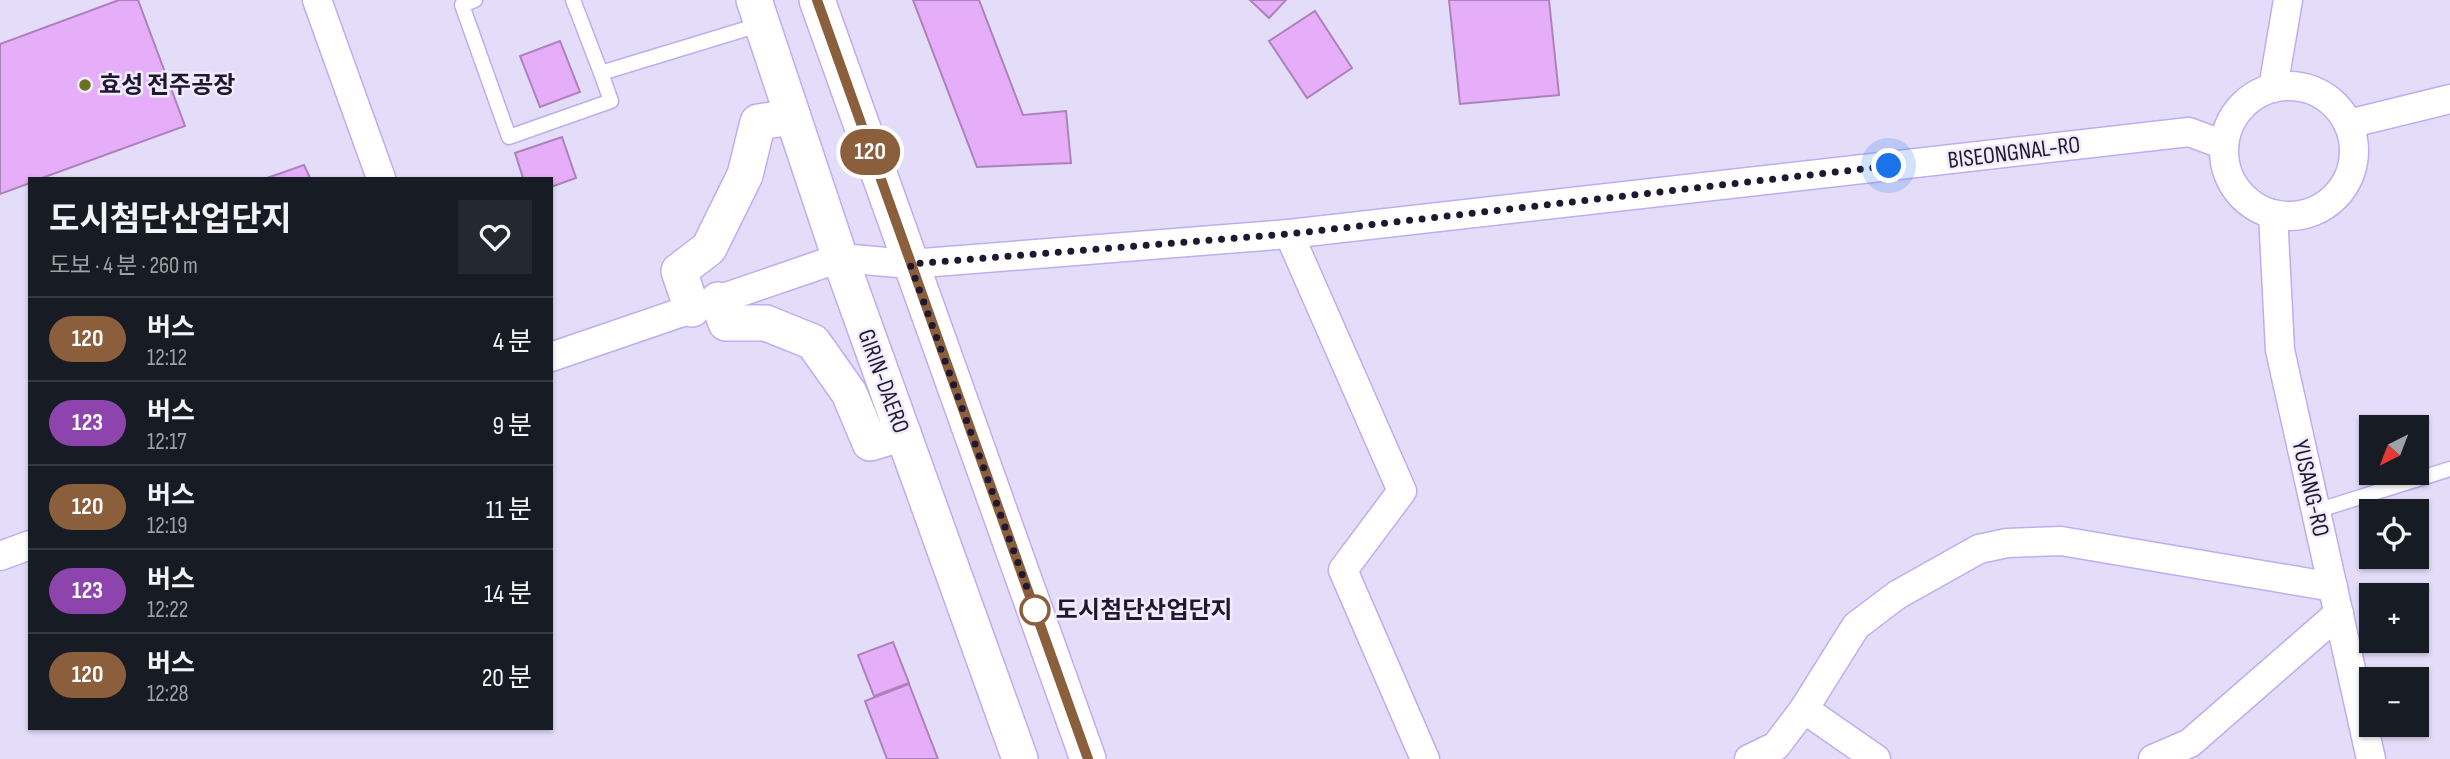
<!DOCTYPE html>
<html lang="ko">
<head>
<meta charset="utf-8">
<style>
	:root { --surface:#171b24; --page:#242831; --text:#f1f3f6; --muted:#9ea1a6; --line:#363941 }
	body { margin:0; font-family:"Sofia Sans Condensed","Noto Sans KR",sans-serif; background:var(--page); color:var(--text); height:100vh; display:flex; flex-direction:column; font-size:26px; white-space:nowrap }
	* { box-sizing:border-box; margin:0 }
	p { font-size:23px; color:var(--muted) }
	.icon { flex:none; width:38px; height:38px; fill:none; stroke:currentColor; stroke-width:2; stroke-linecap:round; stroke-linejoin:round }
	.map { position:relative; flex:1; overflow:hidden }
	.sheet { position:absolute; left:28px; top:177px; width:525px; height:553px; display:flex; flex-direction:column; background:var(--surface); border-radius:0px; box-shadow:0 2px 5px #0004 }
	.sheet>* { flex:none }
	.badge { padding:0 14px; border-radius:23px; font-size:24px; line-height:46px }
	.needle { width:46px; rotate:222deg }
	.controls { position:absolute; left:2359px; top:415px; display:grid; gap:14px }
	.controls a { display:grid; place-items:center; width:70px; height:70px; border-radius:0px; background:var(--surface); box-shadow:0 2px 5px #0004; font-size:35px }
	.you { position:absolute; width:35px; height:35px; margin:-18px; border:5px solid #fff; border-radius:50%; background:#1a73e8; box-shadow:0 0 0 10px #1a73e833 }
	.map>.badge { position:absolute; translate:-50% -50%; box-shadow:0 0 0 4px #fff }
	.round { display:grid; place-items:center; flex:none; width:74px; height:74px; border-radius:0px; background:var(--page) }
	.headline { display:flex; align-items:center; justify-content:space-between; height:119px; padding:0 21px }
	h1 { font-size:33px; font-weight:700; line-height:52px }
	ul { padding:0; list-style:none }
	li { display:flex; align-items:center; gap:21px; height:84px; padding:0 21px; border-top:2px solid var(--line) }
	li div { flex:1 }
	li b { display:block; font-size:26px }
	li em { font-style:normal }
	li .badge { min-width:77px; font-weight:700; text-align:center }
	.map>svg:first-child { display:block }
	.building { fill:#e6adf9; stroke:#ad81bc; stroke-width:2 }
	.lines { fill:none; stroke-linecap:round; stroke-linejoin:round }
	.service-casing { stroke:#c0acf1; stroke-width:17 }
	.minor-casing { stroke:#c0acf1; stroke-width:31 }
	.tertiary-casing { stroke:#c0acf1; stroke-width:38 }
	.service { stroke:#fff; stroke-width:14 }
	.minor { stroke:#fff; stroke-width:28 }
	.tertiary { stroke:#fff; stroke-width:35 }
	.line-casing { stroke:#fff; stroke-width:16 }
	.line { stroke:#8b5e3c; stroke-width:10 }
	.walk { stroke:#201831; stroke-width:7; stroke-dasharray:0 12.6 }
	.poi-dot { fill:#67731e; stroke:#f0ecfb; stroke-width:2.5 }
	.stop-dot { fill:#fff; stroke:#8b5e3c; stroke-width:3.5 }
	.labels { text-anchor:middle; stroke-width:5; stroke-linejoin:round; paint-order:stroke }
	.poi-label { font-size:24px; font-weight:bold; fill:#201831; stroke:#f0ecfb; text-anchor:start }
	.street-label { font-size:24px; fill:#201831; stroke:#f0ecfb }
	.stop-label { font-size:24px; font-weight:bold; fill:#201831; stroke:#f0ecfb; text-anchor:start }
</style>
</head>
<body>
<div class="map">
<svg width="2450" height="759" viewBox="0 0 2450 759">
	<rect width="100%" height="100%" fill="#e4ddf9"/>
	<g class="building">
		<polygon points="119,0 138,0 185,126 42,178 30,178 30,183 0,194 0,44"/>
		<polygon points="913,0 979,0 1023,115 1066,111 1071,163 977,167"/>
		<polygon points="1250,0 1286,0 1269,18"/>
		<polygon points="1449,0 1549,0 1559,95 1460,104"/>
		<polygon points="1315,11 1352,68 1307,98 1269,41"/>
		<polygon points="560,41 580,92 540,107 520,56"/>
		<polygon points="562,137 576,178 551,187 551,178 523,178 515,153"/>
		<polygon points="304,165 310,178 267,178"/>
		<polygon points="893,642 909,683 874,696 858,655"/>
		<polygon points="909,684 938,759 887,759 865,701"/>
	</g>
	<g class="lines">
		<g class="service-casing">
			<g id="service">
				<polyline points="475,0 462,5 509,137 611,101 601,73"/>
				<polyline points="573,0 601,73 762,24"/>
				<polyline points="2316,511 2450,469"/>
			</g>
		</g>
		<g class="minor-casing">
			<g id="minor">
				<polyline points="317,0 381,178"/>
				<circle cx="2289" cy="151" r="65"/>
				<polyline points="2273,88 2288,0"/>
				<polyline points="2348,124 2450,99"/>
				<polyline points="2273,214 2280,350 2371,759"/>
				<polyline points="1289,234 1402,491 1343,570 1425,759"/>
				<polyline points="551,357 840,258 910,264 1289,234 2189,132 2224,145"/>
				<polyline points="0,556 30,545"/>
				<polyline points="1804,709 1876,759"/>
				<polyline points="1749,759 1776,746 1804,709 1856,626 1897,595 1979,549 2007,543 2061,541 2333,587"/>
				<polyline points="2153,759 2190,743 2339,613"/>
			</g>
		</g>
		<g class="tertiary-casing">
			<g id="tertiary">
				<polyline points="754,0 840,258 1020,759"/>
				<polyline points="817,0 1088,759"/>
				<polyline points="718,300 726,323 766,323 813,342 849,393 870,443 903,433"/>
				<polyline points="692,309 679,271 709,248 745,175 758,122 793,117"/>
			</g>
		</g>
		<use href="#service" class="service"/>
		<use href="#minor" class="minor"/>
		<use href="#tertiary" class="tertiary"/>
	</g>
	<g class="lines">
		<g class="line-casing">
			<polyline id="line" points="817,0 1088,759"/>
		</g>
		<use href="#line" class="line"/>
		<polyline class="walk" points="1035,610 910,264 1289,234 1889,166"/>
	</g>
	<circle class="poi-dot" cx="85" cy="85" r="7"/>
	<circle class="stop-dot" cx="1035" cy="610" r="14"/>
	<g class="labels">
		<g class="poi-label">
			<text x="99" y="93">효성 전주공장</text>
		</g>
		<g class="street-label">
			<text transform="translate(2014 152) rotate(-7)" y="8">BISEONGNAL-RO</text>
			<text transform="translate(884 381) rotate(70)" y="8">GIRIN-DAERO</text>
			<text transform="translate(2311 488) rotate(77)" y="8">YUSANG-RO</text>
		</g>
		<g class="stop-label">
			<text x="1056" y="618">도시첨단산업단지</text>
		</g>
	</g>
</svg>
<div class="controls">
<a><svg class="needle" viewBox="-14 -14 28 28"><path d="M0-13l5 13h-10z" fill="#e53935"/><path d="M0 13l5-13h-10z" fill="#9ea1a6"/></svg></a>
<a><svg class="icon" aria-label="locate" viewBox="0 0 24 24"><circle cx="12" cy="12" r="6"/><path d="M12 2v4M12 18v4M2 12h4M18 12h4"/></svg></a>
<a>+</a>
<a>−</a>
</div>
<div class="you" style="left:1889px;top:166px"></div>
<b class="badge" style="left:870px;top:152px;background:#8b5e3c;color:#fff">120</b>
<section class="sheet">
<div class="headline"><div><h1>도시첨단산업단지</h1><p>도보 · 4 분 · 260 m</p></div><a class="round"><svg class="icon" aria-label="heart" viewBox="0 0 24 24"><path d="M12 20l-8-8c-3-5 5-10 8-4 3-6 11-1 8 4z"/></svg></a></div>
<ul>
<li><span class="badge" style="background:#8b5e3c;color:#fff">120</span><div><b>버스</b><p>12:12</p></div><em>4 분</em></li>
<li><span class="badge" style="background:#8e44ad;color:#fff">123</span><div><b>버스</b><p>12:17</p></div><em>9 분</em></li>
<li><span class="badge" style="background:#8b5e3c;color:#fff">120</span><div><b>버스</b><p>12:19</p></div><em>11 분</em></li>
<li><span class="badge" style="background:#8e44ad;color:#fff">123</span><div><b>버스</b><p>12:22</p></div><em>14 분</em></li>
<li><span class="badge" style="background:#8b5e3c;color:#fff">120</span><div><b>버스</b><p>12:28</p></div><em>20 분</em></li>
</ul>
</section>
</div>
</body>
</html>
